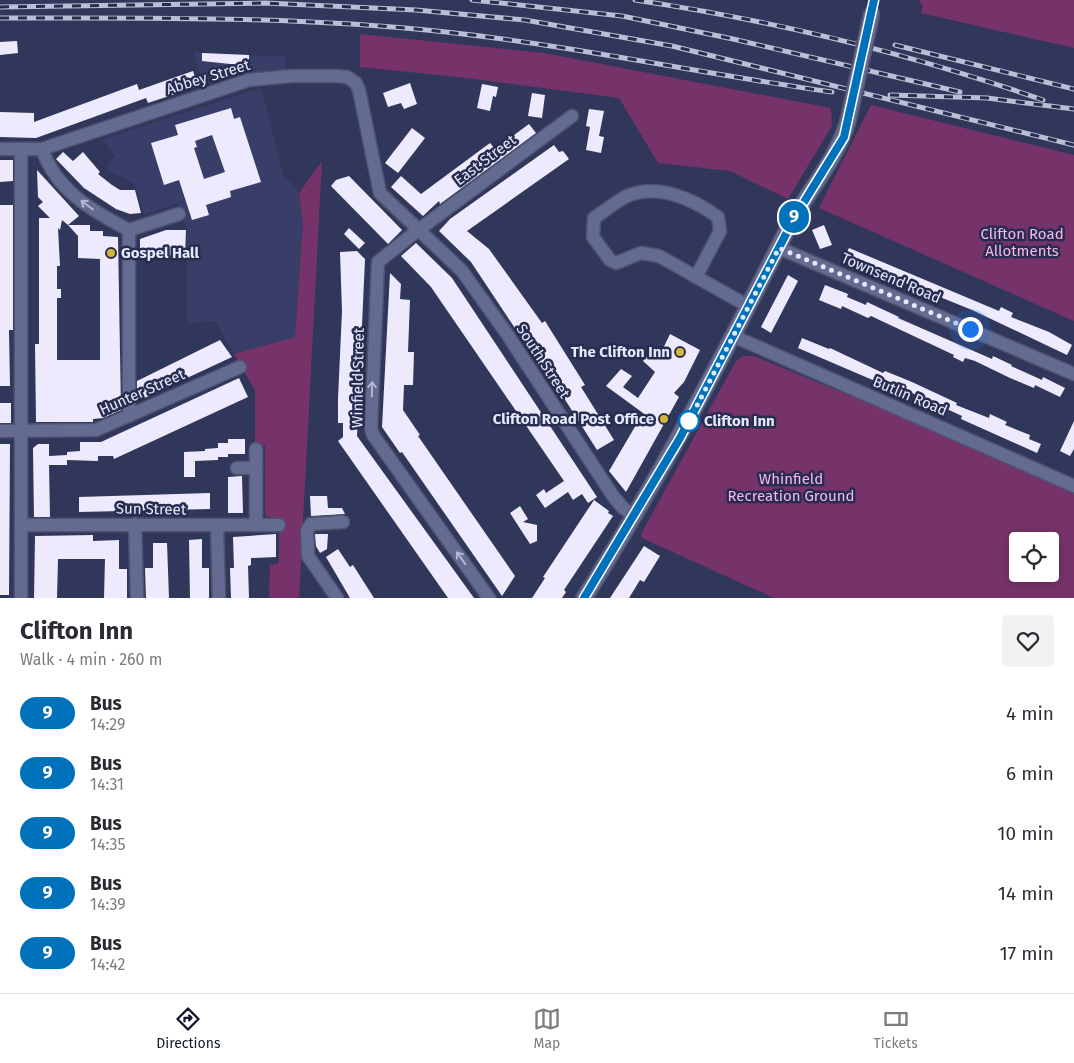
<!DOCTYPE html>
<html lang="en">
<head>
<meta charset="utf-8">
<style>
	:root { --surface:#fff; --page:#f2f2f3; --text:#2b2b33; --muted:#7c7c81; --line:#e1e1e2; --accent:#111827 }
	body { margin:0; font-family:"Fira Sans",sans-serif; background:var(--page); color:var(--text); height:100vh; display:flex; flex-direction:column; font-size:19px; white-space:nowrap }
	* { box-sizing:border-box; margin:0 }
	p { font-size:16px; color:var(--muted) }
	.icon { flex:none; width:28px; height:28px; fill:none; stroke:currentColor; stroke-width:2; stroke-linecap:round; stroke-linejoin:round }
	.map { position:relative; height:598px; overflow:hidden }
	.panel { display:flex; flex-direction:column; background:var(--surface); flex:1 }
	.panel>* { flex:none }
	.badge { padding:0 10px; border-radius:16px; font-size:18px; line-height:32px }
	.buttons { position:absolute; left:1009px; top:532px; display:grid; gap:10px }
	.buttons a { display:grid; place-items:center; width:50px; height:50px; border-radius:5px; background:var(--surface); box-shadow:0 2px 8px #0003; font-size:25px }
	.you { position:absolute; width:25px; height:25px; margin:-12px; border:4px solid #fff; border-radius:50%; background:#1a73e8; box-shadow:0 0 0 8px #1a73e833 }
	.map>.badge { position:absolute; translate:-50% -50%; box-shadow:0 0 0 2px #fff }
	.round { display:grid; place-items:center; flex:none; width:52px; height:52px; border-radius:5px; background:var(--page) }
	.summary { display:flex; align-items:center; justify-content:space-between; height:85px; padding:0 20px }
	h1 { font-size:24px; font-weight:700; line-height:38px }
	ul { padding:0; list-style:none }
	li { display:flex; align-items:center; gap:15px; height:60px; padding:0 20px }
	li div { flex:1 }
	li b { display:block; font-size:19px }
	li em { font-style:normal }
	li .badge { min-width:55px; font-weight:700; text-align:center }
	.dock { display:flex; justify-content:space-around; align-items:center; height:70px; border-top:1px solid var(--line); background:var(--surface); font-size:14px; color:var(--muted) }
	.dock a { display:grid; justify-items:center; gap:2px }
	.dock .on { color:var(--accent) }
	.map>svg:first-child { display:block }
	.built { fill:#393e68 }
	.green { fill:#763369; fill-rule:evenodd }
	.building { fill:#eeeafd; fill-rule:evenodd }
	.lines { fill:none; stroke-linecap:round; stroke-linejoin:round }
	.minor-casing { stroke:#4f526f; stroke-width:15 }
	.tertiary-casing { stroke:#4f526f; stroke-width:18 }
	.minor { stroke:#636b91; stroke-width:12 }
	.tertiary { stroke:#636b91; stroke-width:15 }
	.rail-casing { stroke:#babfd5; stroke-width:5 }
	.rail { stroke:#282c4f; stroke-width:3; stroke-dasharray:9; stroke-linecap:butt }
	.tertiary-bridge-casing { stroke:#4f526f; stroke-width:18; stroke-linecap:butt }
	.tertiary-bridge { stroke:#636b91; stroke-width:15 }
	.oneway { stroke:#b1b7d1 }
	.line-casing { stroke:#fff; stroke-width:11 }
	.line { stroke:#0072bc; stroke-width:8 }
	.walk { stroke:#e5e9fb; stroke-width:5; stroke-dasharray:0 9 }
	.poi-dot { fill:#d3b635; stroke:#282c4f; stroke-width:2 }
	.stop-dot { fill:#fff; stroke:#0072bc; stroke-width:2.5 }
	.labels { text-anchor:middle; stroke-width:5; stroke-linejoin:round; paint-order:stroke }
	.street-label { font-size:15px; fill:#e5e9fb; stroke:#282c4f }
	.park-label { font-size:15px; fill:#f8b9e8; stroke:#282c4f }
	.poi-label { font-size:15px; font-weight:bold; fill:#e5e9fb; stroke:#282c4f; text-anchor:end }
	.stop-label { font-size:15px; font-weight:bold; fill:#e5e9fb; stroke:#282c4f; text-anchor:start }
</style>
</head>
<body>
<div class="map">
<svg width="1074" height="598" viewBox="0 0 1074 598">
	<rect width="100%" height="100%" fill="#31375a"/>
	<g class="built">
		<polygon points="193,52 286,57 285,71 239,72 203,81"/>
		<polygon points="261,88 283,174 299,193 303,223 295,337 234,354 215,321 187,323 187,231 178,203 144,215 134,183 105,169 115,156 103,139"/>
	</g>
	<g class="green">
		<polygon points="919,0 1074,0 1074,48 921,13 923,7"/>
		<polygon points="360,34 544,53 831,108 832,126 788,199 730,171 658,163 619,98 467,78 360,67"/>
		<polygon points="871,105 1074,155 1074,321 819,208"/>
		<polygon points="322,161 299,598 269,598 270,565 279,563 279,531 276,518 265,516 265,446 255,445 255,390 234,354 295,337 303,223 299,193"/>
		<path d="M744 356H754L1074 489V598H774L642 538 641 534 736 361ZM1018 541H1050V574H1018Z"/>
	</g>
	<g class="building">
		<polygon points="17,41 18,53 0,55 0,42"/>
		<polygon points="202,53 249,55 249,66 202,61"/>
		<polygon points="193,71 198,86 175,94 148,103 146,98 36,138 0,137 0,112 34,113 34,122 137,84 139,90"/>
		<polygon points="410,83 417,104 404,109 401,103 388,107 383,93"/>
		<polygon points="482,84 498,87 496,97 493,96 490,111 477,108"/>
		<polygon points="532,93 545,95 542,118 528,116"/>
		<path d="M231 108 234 119 240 117 261 182 230 191 231 197 206 205 209 215 192 220 179 180 164 185 151 143 178 135 175 125ZM212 135 225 172 204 179 194 148 197 147 195 141Z"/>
		<polygon points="589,109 604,111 599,136 604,137 601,153 586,150 590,127 586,126"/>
		<polygon points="529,124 536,133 440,204 439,201 423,216 391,187 401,176 421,194 490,143 495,149"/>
		<polygon points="412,128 425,138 398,173 385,163"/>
		<polygon points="554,145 559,152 563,151 569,159 467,231 489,249 542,323 545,321 585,385 581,387 614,440 597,450 564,398 562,399 471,262 439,231 450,219"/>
		<polygon points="63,152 73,161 83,152 100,172 98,174 112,185 120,190 135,190 141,213 130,214 116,209 84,188 56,159"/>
		<polygon points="0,160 13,160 13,181 0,182"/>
		<polygon points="37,170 79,216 68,225 62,220 60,230 58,228 60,266 57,266 57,289 61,289 61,298 57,298 57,360 100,360 100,259 78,258 78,236 68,225 90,225 90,231 103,231 103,236 118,237 121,410 103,418 93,419 93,422 36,422 35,344 39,344 39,218 50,218 38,206 43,202 38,197"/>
		<polygon points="349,176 402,230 388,244 331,186 336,180"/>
		<polygon points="0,205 13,205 13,330 9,330 10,386 0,386"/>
		<polygon points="824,225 832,245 820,249 812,230"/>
		<polygon points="349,228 365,243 359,249 344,234"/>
		<polygon points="166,230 186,230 185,258 140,258 140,239"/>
		<polygon points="416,243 452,278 597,497 588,503 582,494 573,500 568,492 545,508 536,495 544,489 546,493 564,481 431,287 401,256"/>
		<polygon points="849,248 999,311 1001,307 1013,313 1011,317 1049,332 1072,345 1067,355 972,310 844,258"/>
		<polygon points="357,251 365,259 357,436 474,598 448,598 338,441 343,437 343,423 338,423 338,399 342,311 340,252"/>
		<polygon points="390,273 401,284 400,299 410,300 408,352 414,352 413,385 404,385 403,410 420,435 418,436 515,576 502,596 402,452 400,453 382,427"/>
		<polygon points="788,275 798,281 771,333 761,327"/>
		<polygon points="825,285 848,294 847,297 866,305 867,302 899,317 898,318 992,359 993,356 1012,365 1011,366 1042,380 1043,377 1065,388 1060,397 1035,385 1034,388 1010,378 975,361 965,358 963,362 953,357 954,355 871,316 868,318 842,306 841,309 819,300"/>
		<polygon points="670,334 700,350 684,382 674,393 679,397 626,492 609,471 643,413 606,386 621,369 632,376 623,387 638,398 655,372 643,361 651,352 658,359"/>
		<polygon points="802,338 829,349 830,348 883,373 885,371 912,382 957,403 956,405 989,418 990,414 1007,422 1005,425 1030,435 1029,439 1041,444 1037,453 961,419 962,416 899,387 898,389 876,378 875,381 798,348"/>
		<polygon points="220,340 232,357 140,400 137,398 137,381"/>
		<polygon points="239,378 248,397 114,459 113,456 98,456 98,461 67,460 67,455 67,465 49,465 50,517 34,517 33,448 38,444 49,444 49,456 67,455 67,452 80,451 80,442 101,442"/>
		<rect x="0" y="403" width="11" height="20"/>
		<polygon points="1074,421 1074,449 1070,456 1060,451"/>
		<polygon points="228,439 245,439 245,454 228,454 228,457 218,457 218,460 195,461 195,477 184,477 184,452 205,451 205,449 218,448 218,443 228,443"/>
		<polygon points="0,444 10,444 9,595 0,595"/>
		<polygon points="242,476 243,513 228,513 228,477"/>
		<polygon points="210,493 210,509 79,512 79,497"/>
		<polygon points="310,496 327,496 328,508 342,508 345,514 311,516"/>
		<polygon points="594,500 609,511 608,513 613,516 564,590 566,592 562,598 532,598 545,578 543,577"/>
		<polygon points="520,506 528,519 523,522 537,525 537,541 530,544 510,513"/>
		<polygon points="276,534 276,557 251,558 251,565 248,566 249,598 231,598 230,568 234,568 233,537"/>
		<polygon points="315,534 328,534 327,549 320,553 316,546"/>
		<polygon points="93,535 93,541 119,540 119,569 127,569 127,598 104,598 105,559 58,559 57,598 34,598 35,536"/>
		<polygon points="202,539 202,568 209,568 209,598 190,598 189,540"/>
		<polygon points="153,543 167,543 169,598 146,598 145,568 153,568"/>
		<polygon points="644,546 660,556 644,582 640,580 629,598 610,598"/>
		<polygon points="338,549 350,567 353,565 374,598 350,598 326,557"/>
	</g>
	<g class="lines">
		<g class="minor-casing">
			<g id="minor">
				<polyline points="0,149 42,149 249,80 292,76 336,76 347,77 356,83 359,90 380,193 462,271 507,334 613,496 623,508 635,516"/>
				<polyline points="21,149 21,598"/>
				<path d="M42 149C56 190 92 211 129 230L179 214"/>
				<polyline points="779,248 1074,374"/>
				<path d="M696 277 720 231 718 217C693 199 658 183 627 196 615 202 605 211 594 218L593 237 610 260 616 263 641 253 659 256 748 306"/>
				<polyline points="733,336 1074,486"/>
				<polyline points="129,416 129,230"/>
				<polyline points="0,431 96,430 240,367"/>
				<polyline points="237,468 256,468"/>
				<polyline points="135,524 137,598"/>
				<polyline points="22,525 279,525"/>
				<polyline points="256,525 256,449"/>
				<polyline points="217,526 219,598"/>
				<polyline points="337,598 308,556 307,531 311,524 343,522"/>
				<polyline points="489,598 373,435 371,428 378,262 413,234 572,116"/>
			</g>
		</g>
		<g class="tertiary-casing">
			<path id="tertiary" d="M584 598C660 478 725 353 789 226 808 191 837 159 848 121"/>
		</g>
		<use href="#minor" class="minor"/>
		<use href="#tertiary" class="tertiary"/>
		<g class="rail-casing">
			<g id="rail">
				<polyline points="472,0 622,16 733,39 960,92"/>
				<path d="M635 0C777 21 908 53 1043 100"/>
				<polyline points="0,7 265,3 416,10 525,20 672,46 1074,145"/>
				<path d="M0 18C148 18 298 16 446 32 575 46 703 74 832 92"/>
				<polyline points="895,45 1074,89"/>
				<polyline points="890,95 987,98 1074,109"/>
			</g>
		</g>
		<use href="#rail" class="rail"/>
		<g class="tertiary-bridge-casing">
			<polyline id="tertiary-bridge" points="848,121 872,12"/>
		</g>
		<use href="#tertiary-bridge" class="tertiary-bridge"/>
	</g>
	<defs><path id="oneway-shaft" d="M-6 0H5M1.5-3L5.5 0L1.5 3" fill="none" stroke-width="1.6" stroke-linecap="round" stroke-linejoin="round" transform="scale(1.25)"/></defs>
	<g class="oneway">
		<use href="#oneway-shaft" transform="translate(87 205) rotate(-143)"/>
		<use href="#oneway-shaft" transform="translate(372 389) rotate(-88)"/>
		<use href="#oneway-shaft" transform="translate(461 558) rotate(-125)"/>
	</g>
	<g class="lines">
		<g class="line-casing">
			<polyline id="line" points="584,598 680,438 796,215 844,137 874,0"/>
		</g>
		<use href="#line" class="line"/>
		<polyline class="walk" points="689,421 779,248 970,329"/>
	</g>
	<g class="poi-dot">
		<circle cx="111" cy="253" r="5"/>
		<circle cx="680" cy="352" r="5"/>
		<circle cx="664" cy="419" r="5"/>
	</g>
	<circle class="stop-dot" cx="689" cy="421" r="10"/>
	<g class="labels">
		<g class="street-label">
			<text transform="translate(208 77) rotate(-17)" y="5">Abbey Street</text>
			<text transform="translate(485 160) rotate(-37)" y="5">East Street</text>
			<text transform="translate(891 278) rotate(23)" y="5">Townsend Road</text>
			<text transform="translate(543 361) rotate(57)" y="5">South Street</text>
			<text transform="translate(358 378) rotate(-89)" y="5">Winfield Street</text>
			<text transform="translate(142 392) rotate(-24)" y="5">Hunter Street</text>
			<text transform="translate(910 396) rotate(23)" y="5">Butlin Road</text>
			<text transform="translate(151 509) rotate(1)" y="5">Sun Street</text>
		</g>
		<g class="park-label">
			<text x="1022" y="239">Clifton Road<tspan x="1022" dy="17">Allotments</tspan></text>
			<text x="791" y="484">Whinfield<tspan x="791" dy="17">Recreation Ground</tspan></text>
		</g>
		<g class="poi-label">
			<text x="121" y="258" text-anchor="start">Gospel Hall</text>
			<text x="670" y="357">The Clifton Inn</text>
			<text x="654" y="424">Clifton Road Post Office</text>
		</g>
		<g class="stop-label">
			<text x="704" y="426">Clifton Inn</text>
		</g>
	</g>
</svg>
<div class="buttons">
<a><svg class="icon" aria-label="locate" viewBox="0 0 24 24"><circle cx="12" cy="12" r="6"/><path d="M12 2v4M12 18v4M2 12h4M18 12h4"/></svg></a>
</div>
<div class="you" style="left:970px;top:329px"></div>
<b class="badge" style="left:794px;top:217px;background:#0072bc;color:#fff">9</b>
</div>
<section class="panel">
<div class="summary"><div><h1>Clifton Inn</h1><p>Walk · 4 min · 260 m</p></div><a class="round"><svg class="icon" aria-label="heart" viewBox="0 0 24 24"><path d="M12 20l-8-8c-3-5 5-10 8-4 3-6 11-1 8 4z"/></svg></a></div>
<ul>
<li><span class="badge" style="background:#0072bc;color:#fff">9</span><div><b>Bus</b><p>14:29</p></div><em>4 min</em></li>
<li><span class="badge" style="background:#0072bc;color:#fff">9</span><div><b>Bus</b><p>14:31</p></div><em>6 min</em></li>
<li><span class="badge" style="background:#0072bc;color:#fff">9</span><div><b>Bus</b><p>14:35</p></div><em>10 min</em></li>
<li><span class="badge" style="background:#0072bc;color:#fff">9</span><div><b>Bus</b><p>14:39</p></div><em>14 min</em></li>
<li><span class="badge" style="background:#0072bc;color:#fff">9</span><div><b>Bus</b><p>14:42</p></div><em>17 min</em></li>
</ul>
</section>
<nav class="dock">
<a class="on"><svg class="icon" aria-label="directions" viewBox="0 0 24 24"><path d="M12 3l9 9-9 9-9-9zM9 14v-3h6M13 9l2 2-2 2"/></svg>Directions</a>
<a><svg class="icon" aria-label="map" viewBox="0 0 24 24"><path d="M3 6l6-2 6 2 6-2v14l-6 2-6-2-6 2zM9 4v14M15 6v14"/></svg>Map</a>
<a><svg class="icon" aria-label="tickets" viewBox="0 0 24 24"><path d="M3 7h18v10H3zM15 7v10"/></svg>Tickets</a>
</nav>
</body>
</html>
